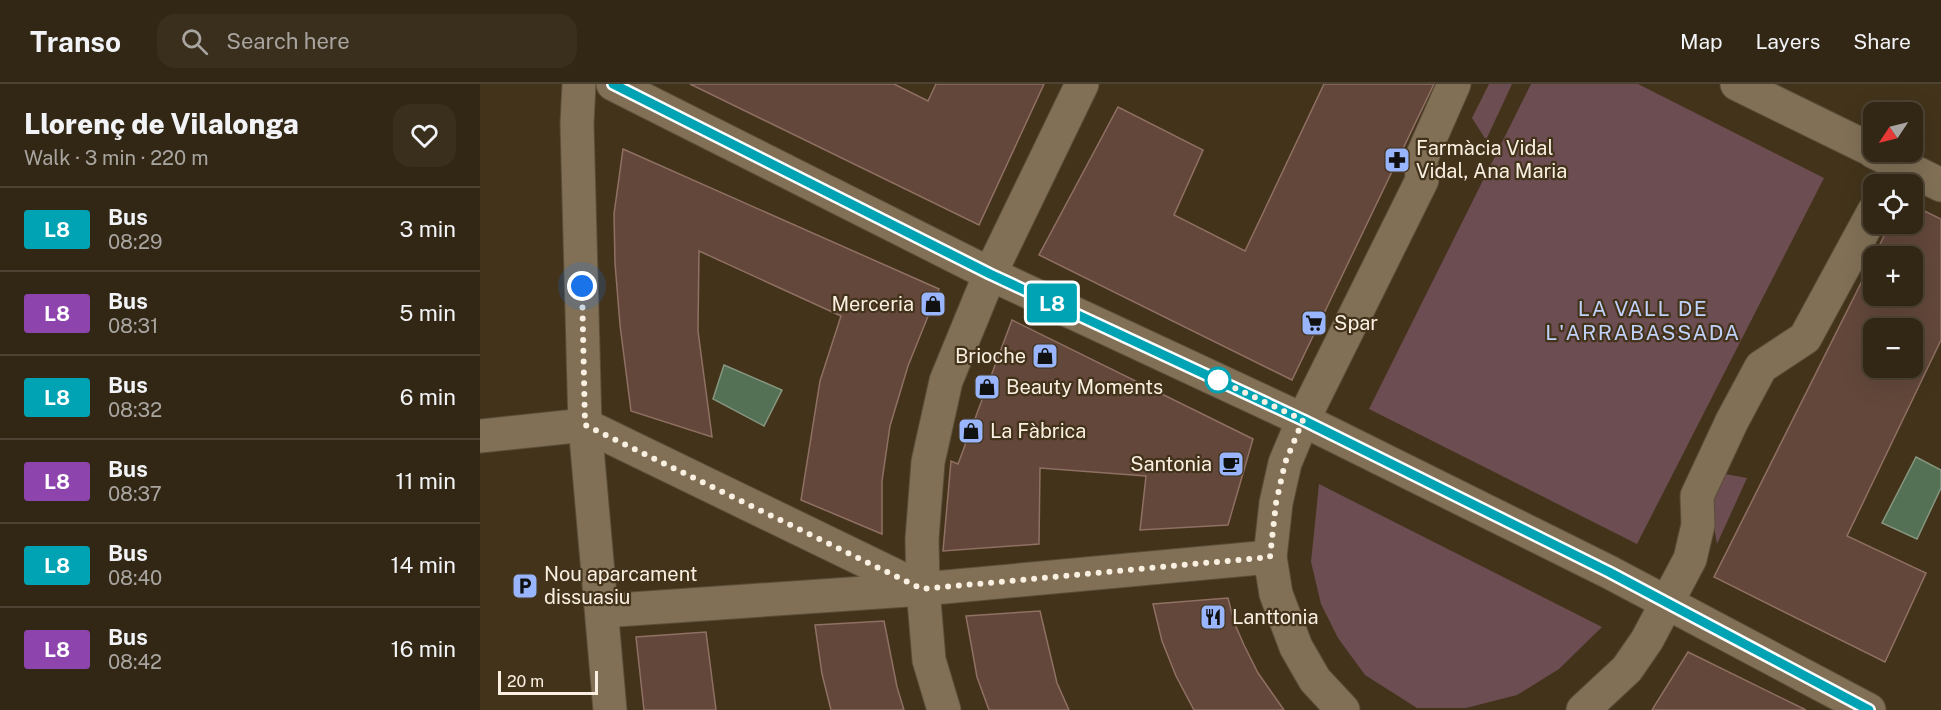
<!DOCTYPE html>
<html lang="en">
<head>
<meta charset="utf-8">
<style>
	:root { --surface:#322614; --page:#3a2e1d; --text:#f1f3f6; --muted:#a8a5a0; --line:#4d4334 }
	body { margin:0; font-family:"Public Sans",sans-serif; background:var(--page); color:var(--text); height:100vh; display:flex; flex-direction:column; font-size:22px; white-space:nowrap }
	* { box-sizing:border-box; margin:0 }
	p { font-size:20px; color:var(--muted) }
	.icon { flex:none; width:33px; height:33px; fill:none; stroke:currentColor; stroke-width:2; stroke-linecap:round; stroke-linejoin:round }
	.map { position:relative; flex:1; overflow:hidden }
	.side { display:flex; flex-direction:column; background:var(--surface); width:480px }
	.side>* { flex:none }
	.badge { padding:0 12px; border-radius:4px; font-size:21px; line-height:39px }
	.needle { width:39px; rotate:235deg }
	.controls { position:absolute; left:1383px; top:18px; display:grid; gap:12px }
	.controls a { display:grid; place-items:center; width:60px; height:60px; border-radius:12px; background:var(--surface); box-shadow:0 6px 24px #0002,0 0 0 2px var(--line); font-size:30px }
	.scale { position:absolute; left:18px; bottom:15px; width:100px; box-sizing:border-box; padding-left:6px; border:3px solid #faf0e2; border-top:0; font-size:16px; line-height:21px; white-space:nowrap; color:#faf0e2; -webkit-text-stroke:4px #43331b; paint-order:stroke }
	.you { position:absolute; width:30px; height:30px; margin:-15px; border:4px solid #fff; border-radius:50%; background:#1a73e8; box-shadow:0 0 0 9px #1a73e833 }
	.map>.badge { position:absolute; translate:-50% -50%; box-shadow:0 0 0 3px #fff }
	.round { display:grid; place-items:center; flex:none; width:63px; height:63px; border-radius:18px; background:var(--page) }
	.summary { display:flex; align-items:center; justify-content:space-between; height:102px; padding:0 24px }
	h1 { font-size:28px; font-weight:800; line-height:45px }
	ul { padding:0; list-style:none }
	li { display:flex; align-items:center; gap:18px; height:84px; padding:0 24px; border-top:2px solid var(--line) }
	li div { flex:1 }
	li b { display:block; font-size:22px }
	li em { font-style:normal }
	li .badge { min-width:66px; font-weight:700; text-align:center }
	header { display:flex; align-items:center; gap:36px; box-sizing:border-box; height:84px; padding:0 30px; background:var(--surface); border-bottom:2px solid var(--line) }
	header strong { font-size:28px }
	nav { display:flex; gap:33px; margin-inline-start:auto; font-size:21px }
	.search { width:420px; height:54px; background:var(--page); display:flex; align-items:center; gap:15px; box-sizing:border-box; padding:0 21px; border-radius:18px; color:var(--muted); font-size:22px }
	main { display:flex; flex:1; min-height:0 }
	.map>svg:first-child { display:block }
	.green { fill:#6c4d51 }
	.water { fill:#547055; stroke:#86967f; stroke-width:1.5 }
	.building { fill:#63473b; stroke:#8f7063; stroke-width:1.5; fill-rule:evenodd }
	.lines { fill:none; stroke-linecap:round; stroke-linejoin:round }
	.minor-casing { stroke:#5b4e39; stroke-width:35 }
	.minor { stroke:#817056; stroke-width:33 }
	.line-casing { stroke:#fff; stroke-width:14 }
	.line { stroke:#00a3b4; stroke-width:9 }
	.walk { stroke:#faf0e2; stroke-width:6; stroke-dasharray:0 10.8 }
	.stop-dot { fill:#fff; stroke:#00a3b4; stroke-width:3 }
	.labels { text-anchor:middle; stroke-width:4.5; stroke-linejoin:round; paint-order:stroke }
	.poi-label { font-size:20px; fill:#faf0e2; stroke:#43331b; text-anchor:start }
	.neighbourhood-label { font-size:21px; letter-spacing:1.5px; fill:#c0d1fa; stroke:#43331b }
</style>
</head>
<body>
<header>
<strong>Transo</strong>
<div class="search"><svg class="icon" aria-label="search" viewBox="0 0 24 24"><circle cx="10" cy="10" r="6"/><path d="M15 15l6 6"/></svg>Search here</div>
<nav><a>Map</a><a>Layers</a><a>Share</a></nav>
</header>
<main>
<section class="side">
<div class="summary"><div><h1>Llorenç de Vilalonga</h1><p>Walk · 3 min · 220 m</p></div><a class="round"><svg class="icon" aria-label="heart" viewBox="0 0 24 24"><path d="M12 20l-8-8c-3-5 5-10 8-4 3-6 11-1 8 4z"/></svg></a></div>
<ul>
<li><span class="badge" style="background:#00a3b4;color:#fff">L8</span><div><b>Bus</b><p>08:29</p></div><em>3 min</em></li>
<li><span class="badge" style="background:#8e44ad;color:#fff">L8</span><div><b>Bus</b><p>08:31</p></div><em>5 min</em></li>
<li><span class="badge" style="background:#00a3b4;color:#fff">L8</span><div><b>Bus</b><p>08:32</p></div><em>6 min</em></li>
<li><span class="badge" style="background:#8e44ad;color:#fff">L8</span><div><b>Bus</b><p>08:37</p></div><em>11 min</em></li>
<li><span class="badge" style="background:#00a3b4;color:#fff">L8</span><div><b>Bus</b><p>08:40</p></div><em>14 min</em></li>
<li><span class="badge" style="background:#8e44ad;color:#fff">L8</span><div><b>Bus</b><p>08:42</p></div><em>16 min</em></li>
</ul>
</section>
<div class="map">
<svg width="1461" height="626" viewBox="0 0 1461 626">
	<rect width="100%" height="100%" fill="#43331b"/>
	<g class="green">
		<polygon points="1009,0 1032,0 1006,56 992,34"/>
		<polygon points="1051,0 1158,0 1344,94 1157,460 889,325"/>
		<polygon points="1240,389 1267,394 1237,460 1230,419"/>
		<polygon points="839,400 1122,543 1079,585 1037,611 986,624 937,624 885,591 858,554 841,520 831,478"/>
	</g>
	<g class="water">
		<polygon points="244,281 302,306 284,342 233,315"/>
		<polygon points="1436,373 1461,386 1461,404 1437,455 1402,439"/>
	</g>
	<g class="building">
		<polygon points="210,0 414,0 448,17 456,0 564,0 499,141"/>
		<polygon points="844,0 954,0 812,296 559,171 638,23 723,66 694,131 765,167"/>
		<polygon points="143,65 459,205 428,282 410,342 402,397 402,450 321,416 340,297 361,232 219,167 218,247 232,353 151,327 140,241 135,179 134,130"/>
		<path d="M1432 121 1461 135V256L1367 452 1446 489 1405 578 1234 493 1394 173V212H1432V172H1394L1410 140H1432ZM1394 244H1432V284H1394Z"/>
		<polygon points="532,236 773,355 748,441 660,446 666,392 560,384 559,460 463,467 471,377 478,380"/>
		<polygon points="748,514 754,538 764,561 778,589 804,626 714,626 696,592 682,557 673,520"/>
		<polygon points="560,527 577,599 589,626 509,626 497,593 486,532"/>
		<polygon points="404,537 417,603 424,626 351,626 342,590 335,541"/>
		<polygon points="226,548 236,626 164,626 156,553"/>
		<polygon points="1208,568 1326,626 1172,626"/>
	</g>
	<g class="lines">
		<g class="minor-casing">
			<g id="minor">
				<polyline points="99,0 97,40 105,341 130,626"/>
				<polyline points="133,0 510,190 823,336 1129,488 1389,626"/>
				<polyline points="1257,0 1394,67"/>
				<polyline points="1394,68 1461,101"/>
				<polyline points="105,341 441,504"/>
				<polyline points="0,352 105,341"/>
				<polyline points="122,527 443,505 790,473"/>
				<polyline points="464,626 449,576 443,505 442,455 448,378 466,297 510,190 602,0"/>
				<polyline points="863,626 835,596 816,563 796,510 790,473 796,419 805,379 823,336 942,96 941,75 974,0"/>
				<polyline points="1103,626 1147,585 1167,556 1210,475 1218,441 1217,412 1252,337 1281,283 1325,254 1394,127"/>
			</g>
		</g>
		<use href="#minor" class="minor"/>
	</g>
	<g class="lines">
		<g class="line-casing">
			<polyline id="line" points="133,0 510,190 823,336 1129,488 1389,626"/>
		</g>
		<use href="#line" class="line"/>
		<polyline class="walk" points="102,202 105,341 442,505 790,473 796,419 805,379 823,336 738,296"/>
	</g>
	<defs>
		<g id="pharmacy-square" transform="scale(1.35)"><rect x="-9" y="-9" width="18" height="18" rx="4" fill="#99b5fd" stroke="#43331b"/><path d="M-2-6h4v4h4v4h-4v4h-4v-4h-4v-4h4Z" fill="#111"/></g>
		<g id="shop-square" transform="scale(1.35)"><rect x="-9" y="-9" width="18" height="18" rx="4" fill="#99b5fd" stroke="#43331b"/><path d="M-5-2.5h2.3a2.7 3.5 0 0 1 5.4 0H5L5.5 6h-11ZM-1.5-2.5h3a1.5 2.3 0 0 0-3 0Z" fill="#111"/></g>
		<g id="supermarket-square" transform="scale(1.35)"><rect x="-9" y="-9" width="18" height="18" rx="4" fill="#99b5fd" stroke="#43331b"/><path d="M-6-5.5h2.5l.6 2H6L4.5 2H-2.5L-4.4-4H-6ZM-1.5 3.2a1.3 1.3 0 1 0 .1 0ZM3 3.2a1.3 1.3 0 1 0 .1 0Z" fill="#111"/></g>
		<g id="cafe-square" transform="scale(1.35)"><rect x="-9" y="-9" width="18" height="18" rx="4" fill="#99b5fd" stroke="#43331b"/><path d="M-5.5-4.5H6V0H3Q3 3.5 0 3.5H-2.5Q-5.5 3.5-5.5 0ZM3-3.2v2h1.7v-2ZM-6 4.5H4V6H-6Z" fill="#111"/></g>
		<g id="parking-square" transform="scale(1.35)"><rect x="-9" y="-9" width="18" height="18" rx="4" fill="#99b5fd" stroke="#43331b"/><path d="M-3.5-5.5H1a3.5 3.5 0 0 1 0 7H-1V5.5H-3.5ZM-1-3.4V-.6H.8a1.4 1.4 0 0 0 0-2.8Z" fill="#111"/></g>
		<g id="restaurant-square" transform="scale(1.35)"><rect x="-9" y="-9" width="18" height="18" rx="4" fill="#99b5fd" stroke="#43331b"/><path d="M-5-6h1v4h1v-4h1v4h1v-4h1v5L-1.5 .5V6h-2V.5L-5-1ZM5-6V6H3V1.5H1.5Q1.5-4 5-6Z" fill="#111"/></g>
	</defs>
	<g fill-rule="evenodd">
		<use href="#pharmacy-square" x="917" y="76"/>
		<use href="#shop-square" x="453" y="220"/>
		<use href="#supermarket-square" x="834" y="239"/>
		<use href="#shop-square" x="565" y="272"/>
		<use href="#shop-square" x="507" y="303"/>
		<use href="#shop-square" x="491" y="347"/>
		<use href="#cafe-square" x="751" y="380"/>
		<use href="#parking-square" x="45" y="502"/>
		<use href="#restaurant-square" x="733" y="533"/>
	</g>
	<circle class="stop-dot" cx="738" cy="296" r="12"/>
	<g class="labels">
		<g class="poi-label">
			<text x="936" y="71">Farmàcia Vidal<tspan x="936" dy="23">Vidal, Ana Maria</tspan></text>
			<text x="434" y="227" text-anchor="end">Merceria</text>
			<text x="854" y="246">Spar</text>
			<text x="546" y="279" text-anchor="end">Brioche</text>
			<text x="526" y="310">Beauty Moments</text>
			<text x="510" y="354">La Fàbrica</text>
			<text x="732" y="387" text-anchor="end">Santonia</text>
			<text x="64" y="497">Nou aparcament<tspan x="64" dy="23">dissuasiu</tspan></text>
			<text x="752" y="540">Lanttonia</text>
		</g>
		<g class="neighbourhood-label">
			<text x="1163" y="232">LA VALL DE<tspan x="1163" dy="24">L'ARRABASSADA</tspan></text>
		</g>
	</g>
</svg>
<div class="controls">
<a><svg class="needle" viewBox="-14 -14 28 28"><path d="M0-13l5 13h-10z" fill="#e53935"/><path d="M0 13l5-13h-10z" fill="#a8a5a0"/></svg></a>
<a><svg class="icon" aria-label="locate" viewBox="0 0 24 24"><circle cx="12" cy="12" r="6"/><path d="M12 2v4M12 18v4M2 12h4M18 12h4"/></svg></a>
<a>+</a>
<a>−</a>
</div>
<div class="scale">20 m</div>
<div class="you" style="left:102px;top:202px"></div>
<b class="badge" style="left:572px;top:219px;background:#00a3b4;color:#fff">L8</b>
</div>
</main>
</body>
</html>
